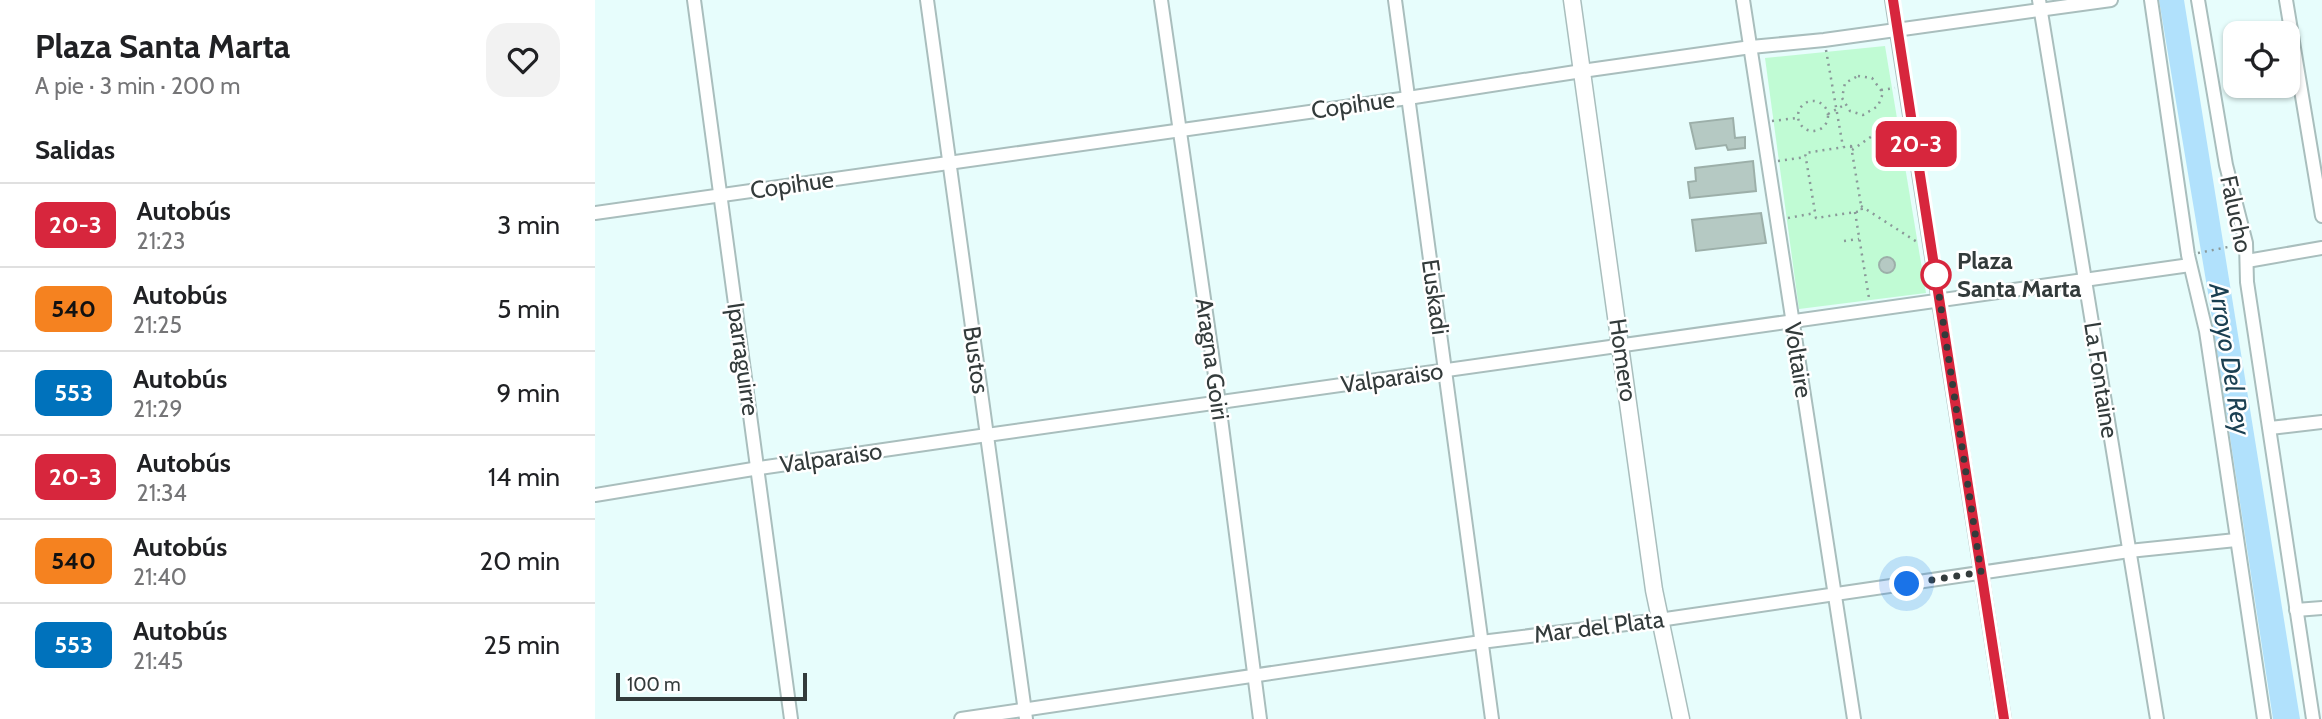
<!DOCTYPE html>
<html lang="es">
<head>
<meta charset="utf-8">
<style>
	:root { --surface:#fff; --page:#f2f2f2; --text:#202124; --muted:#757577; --line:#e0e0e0 }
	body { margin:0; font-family:Cabin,sans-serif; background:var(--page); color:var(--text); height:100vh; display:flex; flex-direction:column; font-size:26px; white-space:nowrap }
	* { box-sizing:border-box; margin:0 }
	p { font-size:23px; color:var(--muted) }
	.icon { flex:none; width:38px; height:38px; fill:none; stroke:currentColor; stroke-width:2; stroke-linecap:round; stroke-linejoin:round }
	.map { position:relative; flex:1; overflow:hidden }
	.sheet { display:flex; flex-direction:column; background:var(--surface); width:595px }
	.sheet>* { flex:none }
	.badge { padding:0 14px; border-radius:10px; font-size:24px; line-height:46px }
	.tools { position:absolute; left:1628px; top:21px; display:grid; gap:14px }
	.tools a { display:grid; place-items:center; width:77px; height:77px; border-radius:14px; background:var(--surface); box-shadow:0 2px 5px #0004; font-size:35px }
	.scale { position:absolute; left:21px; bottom:18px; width:191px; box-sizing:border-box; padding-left:7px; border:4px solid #333b3b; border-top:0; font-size:19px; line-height:24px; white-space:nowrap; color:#333b3b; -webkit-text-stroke:5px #fff; paint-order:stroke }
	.you { position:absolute; width:35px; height:35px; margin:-18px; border:5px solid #fff; border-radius:50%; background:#1a73e8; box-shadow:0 0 0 10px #1a73e833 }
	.map>.badge { position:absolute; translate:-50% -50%; box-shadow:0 0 0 4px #fff }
	h2 { padding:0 35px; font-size:26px; line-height:63px }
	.round { display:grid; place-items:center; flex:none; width:74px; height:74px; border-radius:21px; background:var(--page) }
	.headline { display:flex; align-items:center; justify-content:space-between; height:119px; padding:0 35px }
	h1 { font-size:33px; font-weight:700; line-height:52px }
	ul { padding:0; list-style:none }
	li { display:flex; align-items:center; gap:21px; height:84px; padding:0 35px; border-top:2px solid var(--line) }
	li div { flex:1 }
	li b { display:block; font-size:26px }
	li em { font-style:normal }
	li .badge { min-width:77px; font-weight:700; text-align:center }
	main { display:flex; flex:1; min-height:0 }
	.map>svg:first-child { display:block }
	.green { fill:#c0fbd4 }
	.water { fill:#b1e1fc }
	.building { fill:#b5c9c3; stroke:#9cafa9; stroke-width:2 }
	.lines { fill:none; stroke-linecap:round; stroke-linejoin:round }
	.street-casing { stroke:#a9bebd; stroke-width:16 }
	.secondary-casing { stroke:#a9bebd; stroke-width:19 }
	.path { stroke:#8a9999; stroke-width:2.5; stroke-dasharray:2 5; stroke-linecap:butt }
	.street { stroke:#fff; stroke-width:12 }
	.secondary { stroke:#fff; stroke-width:16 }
	.line-casing { stroke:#fff; stroke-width:16 }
	.line { stroke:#d7263d; stroke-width:10 }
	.walk { stroke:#333b3b; stroke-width:7; stroke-dasharray:0 12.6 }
	.stop-dot { fill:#fff; stroke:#d7263d; stroke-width:3.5 }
	.labels { text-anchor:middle; stroke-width:5; stroke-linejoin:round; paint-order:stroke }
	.street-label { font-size:24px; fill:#333b3b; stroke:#fff }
	.stop-label { font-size:24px; font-weight:bold; fill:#333b3b; stroke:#fff; text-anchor:start }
	.water-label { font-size:26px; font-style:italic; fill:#1b4052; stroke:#fff }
</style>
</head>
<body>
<main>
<section class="sheet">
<div class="headline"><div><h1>Plaza Santa Marta</h1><p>A pie · 3 min · 200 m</p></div><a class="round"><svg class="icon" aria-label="heart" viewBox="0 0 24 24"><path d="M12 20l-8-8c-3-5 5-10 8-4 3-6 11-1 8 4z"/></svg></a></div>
<h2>Salidas</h2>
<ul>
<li><span class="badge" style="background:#d7263d;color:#fff">20-3</span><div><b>Autobús</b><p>21:23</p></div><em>3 min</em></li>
<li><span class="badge" style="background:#f58220;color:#111">540</span><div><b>Autobús</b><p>21:25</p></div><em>5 min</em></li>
<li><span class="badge" style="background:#0072bc;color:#fff">553</span><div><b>Autobús</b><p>21:29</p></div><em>9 min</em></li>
<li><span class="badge" style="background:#d7263d;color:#fff">20-3</span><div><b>Autobús</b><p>21:34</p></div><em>14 min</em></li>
<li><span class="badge" style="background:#f58220;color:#111">540</span><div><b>Autobús</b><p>21:40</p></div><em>20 min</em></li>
<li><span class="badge" style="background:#0072bc;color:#fff">553</span><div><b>Autobús</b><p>21:45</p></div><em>25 min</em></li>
</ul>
</section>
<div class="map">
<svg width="1727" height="719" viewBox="0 0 1727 719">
	<rect width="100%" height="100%" fill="#e7fdfc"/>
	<polygon class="green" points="1290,46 1331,293 1204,309 1170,58"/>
	<polygon class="water" points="1564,0 1589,0 1705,719 1678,719 1614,299"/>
	<g class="building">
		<polygon points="1138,118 1140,138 1150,137 1150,148 1133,150 1131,145 1101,149 1095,123"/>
		<polygon points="1158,161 1161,191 1095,198 1093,182 1101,181 1100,168"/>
		<polygon points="1166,213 1171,243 1101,251 1097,220"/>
		<circle cx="1292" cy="265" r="8"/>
	</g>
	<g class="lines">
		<g class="street-casing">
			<g id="street">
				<path d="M99 0C130 240 165 479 196 719"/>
				<polyline points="332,0 431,719"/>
				<polyline points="566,0 624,403 665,719"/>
				<polyline points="800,0 897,719"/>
				<polyline points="1148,0 1259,719"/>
				<polyline points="1297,0 1409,719"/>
				<polyline points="1444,0 1562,719"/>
				<polyline points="1556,0 1593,255 1611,331 1669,719"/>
				<polyline points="1603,0 1631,165 1651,243 1652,282 1718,719"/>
				<polyline points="1691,0 1727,216"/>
				<polyline points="0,213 813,98 987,71 1156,47 1229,40 1516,0"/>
				<polyline points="1652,261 1727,248"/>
				<polyline points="1675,428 1727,422"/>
				<polyline points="0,495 164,468 392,435 1595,265"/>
				<polyline points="1701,610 1727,608"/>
				<polyline points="366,719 886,642 1064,620 1534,551 1641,540"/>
			</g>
		</g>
		<g class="secondary-casing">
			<polyline id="secondary" points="977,0 1059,590 1086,719"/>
		</g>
		<g class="path">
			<polyline points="1231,50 1248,147"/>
			<polygon points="1263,76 1277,78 1288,93 1283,106 1268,115 1255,111 1247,98 1250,83"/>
			<polyline points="1286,90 1300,88"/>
			<circle cx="1218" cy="116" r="15"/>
			<polyline points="1233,114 1251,104"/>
			<polyline points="1177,121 1202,118"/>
			<polygon points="1256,146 1267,211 1221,218 1210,153"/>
			<polyline points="1257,150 1303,118"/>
			<polyline points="1183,161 1211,157"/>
			<polyline points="1266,206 1322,242"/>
			<polyline points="1260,212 1274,298"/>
			<polyline points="1193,218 1220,213"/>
			<polyline points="1249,241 1264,239"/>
			<polyline points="1603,253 1638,246"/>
		</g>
		<use href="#street" class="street"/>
		<use href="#secondary" class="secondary"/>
	</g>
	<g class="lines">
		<g class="line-casing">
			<polyline id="line" points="1298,0 1409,719"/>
		</g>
		<use href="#line" class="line"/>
		<polyline class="walk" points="1312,584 1386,572 1341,275"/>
	</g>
	<circle class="stop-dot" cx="1341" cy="275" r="14"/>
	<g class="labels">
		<g class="street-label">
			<text transform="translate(758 105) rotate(-8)" y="8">Copihue</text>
			<text transform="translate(197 185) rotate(-8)" y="8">Copihue</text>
			<text transform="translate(1641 214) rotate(78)" y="8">Falucho</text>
			<text transform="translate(840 297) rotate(82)" y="8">Euskadi</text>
			<text transform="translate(148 359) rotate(82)" y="8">Iparraguirre</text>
			<text transform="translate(617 359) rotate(82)" y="8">Aragna Goiri</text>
			<text transform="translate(381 360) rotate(82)" y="8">Bustos</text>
			<text transform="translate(1028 360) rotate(82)" y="8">Homero</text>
			<text transform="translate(1203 360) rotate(81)" y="8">Voltaire</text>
			<text transform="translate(797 378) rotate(-8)" y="8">Valparaiso</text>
			<text transform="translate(1506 380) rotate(81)" y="8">La Fontaine</text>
			<text transform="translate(236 458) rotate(-8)" y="8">Valparaiso</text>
			<text transform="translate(1004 627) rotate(-7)" y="8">Mar del Plata</text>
		</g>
		<g class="stop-label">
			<text x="1362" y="269">Plaza<tspan x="1362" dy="28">Santa Marta</tspan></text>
		</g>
		<g class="water-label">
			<text transform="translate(1635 359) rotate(81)" y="9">Arroyo Del Rey</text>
		</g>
	</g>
</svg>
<div class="tools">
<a><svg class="icon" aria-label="locate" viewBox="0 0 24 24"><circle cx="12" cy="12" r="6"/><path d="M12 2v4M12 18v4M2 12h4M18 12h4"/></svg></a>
</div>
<div class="scale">100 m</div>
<div class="you" style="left:1312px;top:584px"></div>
<b class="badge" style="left:1321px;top:144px;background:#d7263d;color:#fff">20-3</b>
</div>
</main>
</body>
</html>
